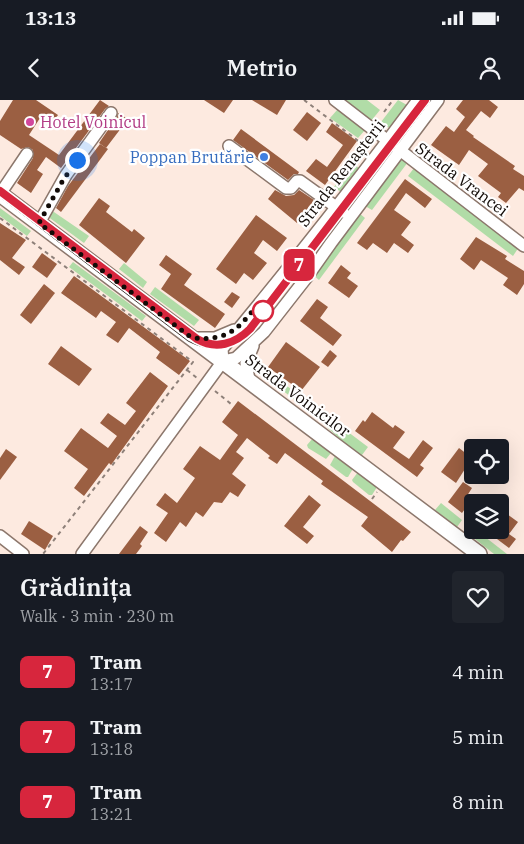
<!DOCTYPE html>
<html lang="en">
<head>
<meta charset="utf-8">
<style>
	:root { --surface:#171b24; --page:#20242c; --text:#f1f3f6; --muted:#9ea1a6 }
	body { margin:0; font-family:"IBM Plex Serif",serif; background:var(--page); color:var(--text); height:100vh; display:flex; flex-direction:column; font-size:19px; white-space:nowrap }
	* { box-sizing:border-box; margin:0 }
	p { font-size:16px; color:var(--muted) }
	.icon { flex:none; width:28px; height:28px; fill:none; stroke:currentColor; stroke-width:2; stroke-linecap:round; stroke-linejoin:round }
	.map { position:relative; height:454px; overflow:hidden }
	.panel { display:flex; flex-direction:column; background:var(--surface); flex:1 }
	.panel>* { flex:none }
	.badge { padding:0 10px; border-radius:8px; font-size:18px; line-height:32px }
	.tools { position:absolute; left:464px; top:339px; display:grid; gap:10px }
	.tools a { display:grid; place-items:center; width:45px; height:45px; border-radius:5px; background:var(--surface); box-shadow:0 5px 20px #0002; font-size:25px }
	.you { position:absolute; width:25px; height:25px; margin:-12px; border:4px solid #fff; border-radius:50%; background:#1a73e8; box-shadow:0 0 0 8px #1a73e833 }
	.map>.badge { position:absolute; translate:-50% -50%; box-shadow:0 0 0 2px #fff }
	.round { display:grid; place-items:center; flex:none; width:52px; height:52px; border-radius:5px; background:var(--page) }
	.head { display:flex; align-items:center; justify-content:space-between; height:85px; padding:0 20px }
	h1 { font-size:24px; font-weight:600; line-height:38px }
	ul { padding:0; list-style:none }
	li { display:flex; align-items:center; gap:15px; height:65px; padding:0 20px }
	li div { flex:1 }
	li b { display:block; font-size:19px }
	li em { font-style:normal }
	li .badge { min-width:55px; font-weight:700; text-align:center }
	.status { display:flex; justify-content:space-between; align-items:center; height:35px; padding:0 25px; background:var(--surface); direction:ltr }
	.status svg { height:14px; fill:currentColor }
	header { display:flex; justify-content:space-between; align-items:center; height:65px; padding:0 20px; background:var(--surface); font-size:22px; font-weight:600 }
	.map>svg:first-child { display:block }
	.green { fill:#b1dca7 }
	.building { fill:#9b5f42 }
	.lines { fill:none; stroke-linecap:round; stroke-linejoin:round }
	.minor-casing { stroke:#8c776c; stroke-width:14 }
	.major-casing { stroke:#8c776c; stroke-width:18 }
	.path { stroke:#8e8079; stroke-width:2; stroke-dasharray:4 4; stroke-linecap:butt }
	.minor { stroke:#fff; stroke-width:11 }
	.major { stroke:#fff; stroke-width:15 }
	.tram { stroke:#453b36; stroke-width:1 }
	.line-casing { stroke:#fff; stroke-width:11 }
	.line { stroke:#d7263d; stroke-width:8 }
	.walk { stroke:#120b07; stroke-width:5; stroke-dasharray:0 9 }
	.hotel-dot { fill:#d1479c; stroke:#fff; stroke-width:2 }
	.shop-dot { fill:#3f7fe0; stroke:#fff; stroke-width:2 }
	.stop-dot { fill:#fff; stroke:#d7263d; stroke-width:2.5 }
	.labels { text-anchor:middle; stroke-width:4.5; stroke-linejoin:round; paint-order:stroke }
	.hotel-label { font-size:16px; fill:#b23c85; stroke:#fff; text-anchor:start }
	.shop-label { font-size:16px; fill:#366cbe; stroke:#fff; text-anchor:end }
	.street-label { font-size:16px; fill:#120b07; stroke:#fff }
</style>
</head>
<body>
<div class="status"><b>13:13</b><svg viewBox="0 0 49 12"><path d="M0 12V9h3v3zM5 12V6h3v6zM10 12V3h3v9zM15 12V0h3v12zM26 1h20v11H26zM47 4h2v5h-2z"/></svg></div>
<header><svg class="icon" aria-label="back" viewBox="0 0 24 24"><path d="M15 5l-7 7 7 7"/></svg>Metrio<svg class="icon" aria-label="person" viewBox="0 0 24 24"><circle cx="12" cy="8" r="4"/><path d="M4 21q1-7 8-7t8 7"/></svg></header>
<div class="map">
<svg width="524" height="454" viewBox="0 0 524 454">
	<rect width="100%" height="100%" fill="#fdeae0"/>
	<g class="green">
		<polygon points="345,0 367,0 380,10 371,21"/>
		<polygon points="398,0 407,5 389,28 381,22"/>
		<polygon points="338,9 365,30 358,38 330,18"/>
		<polygon points="400,59 408,62 372,110 365,106"/>
		<polygon points="352,63 359,68 341,92 334,87"/>
		<polygon points="414,68 519,147 513,156 408,76"/>
		<polygon points="0,108 31,131 27,136 0,116"/>
		<polygon points="51,110 89,136 84,143 47,116"/>
		<polygon points="359,113 365,118 319,180 312,174"/>
		<polygon points="73,162 146,216 142,221 69,167"/>
		<polygon points="124,163 147,182 143,188 119,169"/>
		<polygon points="155,187 199,220 194,226 150,194"/>
		<polygon points="279,280 368,347 362,355 358,355 310,312 277,286"/>
		<polygon points="313,338 331,350 331,353 326,359 308,348 307,345"/>
		<polygon points="338,355 354,367 348,377 346,377 330,365 335,356"/>
		<polygon points="358,372 377,384 377,387 372,395 369,395 353,382 352,380"/>
		<polygon points="441,403 462,420 457,427 435,410"/>
		<polygon points="480,433 507,454 494,454 475,439"/>
	</g>
	<g class="building">
		<polygon points="13,0 36,0 58,15 51,25 40,18 29,35 59,55 100,0 109,6 105,9 61,68 46,57 37,70 43,74 31,93 17,83 33,58 33,50 28,47 21,49 0,35 0,21"/>
		<polygon points="204,0 233,0 224,13"/>
		<polygon points="252,0 286,0 277,15"/>
		<polygon points="463,0 489,0 498,7 490,18 481,11 466,30 474,36 473,37 515,66 513,69 524,76 524,91 519,88 506,103 498,97 501,93 478,76 488,64 469,50 459,65 431,45 446,26 454,32 465,17 456,9"/>
		<polygon points="307,12 321,23 307,41 293,30"/>
		<polygon points="118,13 128,19 106,48 99,43 117,17"/>
		<polygon points="332,23 357,41 325,85 306,71 316,59 327,67 343,45 326,32"/>
		<polygon points="241,29 299,72 298,74 294,74 288,80 233,40"/>
		<polygon points="100,44 108,49 61,112 56,108 68,86"/>
		<polygon points="405,79 432,99 425,108 406,93 394,110 411,122 401,135 414,145 408,153 394,143 387,153 373,143 367,150 357,143"/>
		<polygon points="275,90 286,96 294,95 299,90 314,100 297,123 268,99"/>
		<polygon points="99,98 110,106 106,112 132,132 134,129 145,138 126,163 79,125"/>
		<polygon points="256,115 287,138 277,151 263,140 254,153 267,163 253,180 244,173 236,184 216,169"/>
		<polygon points="0,123 26,140 12,158 25,167 19,175 0,160"/>
		<polygon points="476,137 507,156 505,159 524,171 524,184 517,195 503,185 508,178 481,160 474,170 460,159"/>
		<polygon points="42,153 57,164 47,178 32,167"/>
		<polygon points="166,155 192,174 184,185 225,214 215,228 161,189 171,174 159,165"/>
		<polygon points="341,165 351,173 347,178 358,186 349,198 328,183"/>
		<polygon points="74,176 190,261 179,275 156,258 160,252 129,228 118,243 106,235 116,222 101,211 96,218 61,193"/>
		<polygon points="44,184 55,193 31,224 20,215"/>
		<polygon points="232,192 240,197 232,208 224,202"/>
		<polygon points="317,199 328,207 320,218 342,235 333,246 300,221"/>
		<polygon points="286,242 320,267 301,291 268,267"/>
		<polygon points="61,246 92,269 79,286 48,264"/>
		<polygon points="330,250 337,256 328,267 321,262"/>
		<polygon points="150,272 168,286 111,365 109,363 84,396 74,388 88,369 64,351 81,328 108,348 117,336 100,323 108,313 125,325 136,311 126,303"/>
		<polygon points="238,301 411,432 403,441 401,440 392,452 361,426 368,417 321,384 323,381 285,353 277,364 268,358 270,356 247,338 236,352 244,358 232,374 246,385 238,397 230,392 222,403 214,402 203,417 196,412 186,427 180,422 166,442 154,433 168,413 156,405 165,393 177,403 195,378 183,369 200,346 220,360 238,335 222,322"/>
		<polygon points="372,312 393,328 395,325 405,332 393,348 409,359 423,340 433,348 420,365 424,368 417,377 355,331 363,320 365,322"/>
		<polygon points="459,348 472,358 456,383 441,372"/>
		<polygon points="6,349 17,357 0,380 0,358"/>
		<polygon points="463,382 472,388 465,399 470,402 462,413 448,402"/>
		<polygon points="309,395 321,405 303,427 314,436 307,444 284,426"/>
		<polygon points="504,412 518,422 509,434 516,439 509,448 485,430 500,430 500,417"/>
		<polygon points="29,421 53,436 45,450 21,434"/>
		<polygon points="140,426 148,432 140,444 142,446 136,454 119,454"/>
	</g>
	<g class="lines">
		<g class="minor-casing">
			<g id="minor">
				<polyline points="335,0 524,146"/>
				<polyline points="229,46 286,88 291,88 297,81 300,81 343,112"/>
				<polyline points="0,94 27,54"/>
				<polyline points="39,123 66,75 111,13"/>
				<polyline points="192,238 215,238 234,230"/>
				<path d="M223 261 222 249C289 168 355 85 418 0"/>
				<polyline points="249,280 246,263 253,246"/>
				<polyline points="0,436 23,454"/>
				<polyline points="82,454 223,261 236,258 264,232 307,177 331,143 438,0"/>
			</g>
		</g>
		<g class="major-casing">
			<polyline id="major" points="0,94 479,454"/>
		</g>
		<g class="path">
			<polyline points="304,0 361,43"/>
			<polyline points="384,12 393,0"/>
			<polyline points="0,118 193,262 43,454"/>
			<polyline points="187,270 197,278"/>
			<polyline points="215,291 231,304"/>
			<polyline points="372,399 377,392"/>
		</g>
		<use href="#minor" class="minor"/>
		<use href="#major" class="major"/>
		<path class="tram" d="M0 97 188 241C215 255 238 249 257 227L431 0"/>
	</g>
	<g class="lines">
		<g class="line-casing">
			<path id="line" d="M0 91 197 239C216 250 235 244 250 229L425 0"/>
		</g>
		<use href="#line" class="line"/>
		<path class="walk" d="M77 60 62 82 39 123 192 238C227 241 238 230 258 204L263 211"/>
	</g>
	<circle class="hotel-dot" cx="30" cy="22" r="5"/>
	<circle class="shop-dot" cx="264" cy="57" r="5"/>
	<circle class="stop-dot" cx="263" cy="211" r="10"/>
	<g class="labels">
		<g class="hotel-label">
			<text x="40" y="28">Hotel Voinicul</text>
		</g>
		<g class="shop-label">
			<text x="254" y="63">Poppan Brutărie</text>
		</g>
		<g class="street-label">
			<text transform="translate(341 73) rotate(-52)" y="6">Strada Renașterii</text>
			<text transform="translate(462 79) rotate(37)" y="6">Strada Vrancei</text>
			<text transform="translate(298 295) rotate(37)" y="6">Strada Voinicilor</text>
		</g>
	</g>
</svg>
<div class="tools">
<a><svg class="icon" aria-label="locate" viewBox="0 0 24 24"><circle cx="12" cy="12" r="6"/><path d="M12 2v4M12 18v4M2 12h4M18 12h4"/></svg></a>
<a><svg class="icon" aria-label="layers" viewBox="0 0 24 24"><path d="M12 4l9 5-9 5-9-5zM3 14l9 5 9-5"/></svg></a>
</div>
<div class="you" style="left:77px;top:60px"></div>
<b class="badge" style="left:299px;top:165px;background:#d7263d;color:#fff">7</b>
</div>
<section class="panel">
<div class="head"><div><h1>Grădinița</h1><p>Walk · 3 min · 230 m</p></div><a class="round"><svg class="icon" aria-label="heart" viewBox="0 0 24 24"><path d="M12 20l-8-8c-3-5 5-10 8-4 3-6 11-1 8 4z"/></svg></a></div>
<ul>
<li><span class="badge" style="background:#d7263d;color:#fff">7</span><div><b>Tram</b><p>13:17</p></div><em>4 min</em></li>
<li><span class="badge" style="background:#d7263d;color:#fff">7</span><div><b>Tram</b><p>13:18</p></div><em>5 min</em></li>
<li><span class="badge" style="background:#d7263d;color:#fff">7</span><div><b>Tram</b><p>13:21</p></div><em>8 min</em></li>
</ul>
</section>
</body>
</html>
